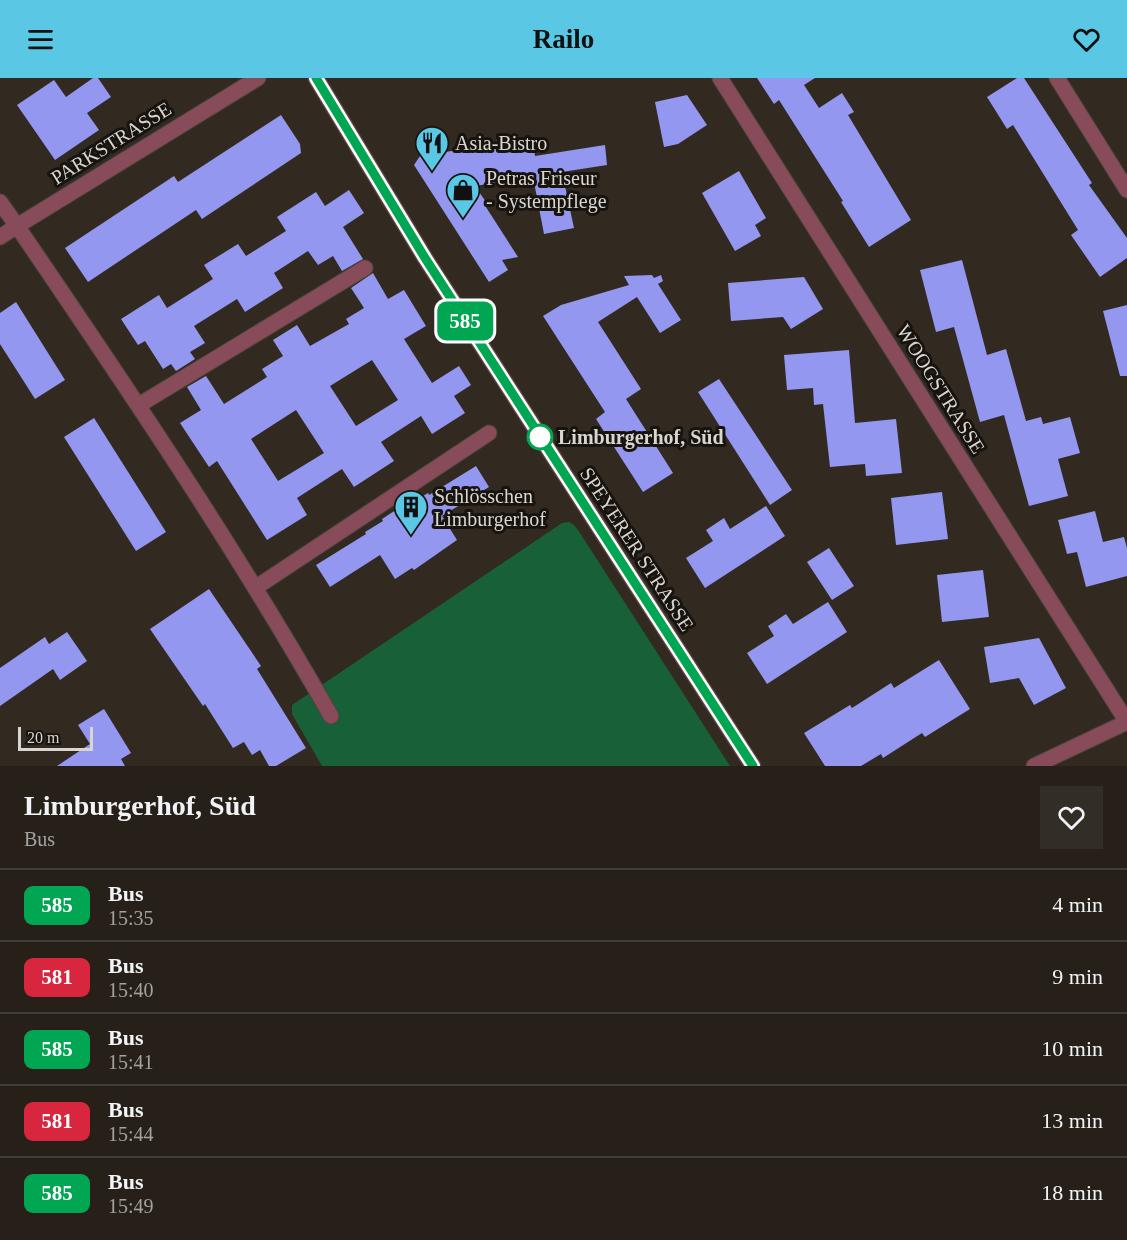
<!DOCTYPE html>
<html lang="en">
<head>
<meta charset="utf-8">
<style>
	:root { --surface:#262018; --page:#322d25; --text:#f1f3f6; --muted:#a4a3a2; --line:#423e37; --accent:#5ac8e5 }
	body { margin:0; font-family:"Times New Roman",serif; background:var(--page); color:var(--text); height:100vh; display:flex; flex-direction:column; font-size:22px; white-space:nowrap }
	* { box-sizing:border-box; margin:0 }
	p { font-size:20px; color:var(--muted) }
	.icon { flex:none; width:33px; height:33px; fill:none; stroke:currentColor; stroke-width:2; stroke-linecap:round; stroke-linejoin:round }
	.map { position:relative; height:688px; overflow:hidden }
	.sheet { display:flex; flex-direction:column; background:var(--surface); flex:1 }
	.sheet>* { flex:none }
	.badge { padding:0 12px; border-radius:9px; font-size:21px; line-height:39px }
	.scale { position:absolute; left:18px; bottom:15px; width:75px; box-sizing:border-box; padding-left:6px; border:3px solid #dbd5cf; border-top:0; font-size:16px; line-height:21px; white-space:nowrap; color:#dbd5cf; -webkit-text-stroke:4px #17140f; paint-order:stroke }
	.map>.badge { position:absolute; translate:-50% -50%; box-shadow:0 0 0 3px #fff }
	.round { display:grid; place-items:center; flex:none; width:63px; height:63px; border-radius:0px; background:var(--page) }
	.headline { display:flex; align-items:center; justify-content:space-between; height:102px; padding:0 24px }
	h1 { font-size:28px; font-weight:700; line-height:45px }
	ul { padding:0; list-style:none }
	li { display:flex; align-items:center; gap:18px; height:72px; padding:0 24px; border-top:2px solid var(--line) }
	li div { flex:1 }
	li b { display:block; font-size:22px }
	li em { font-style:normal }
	li .badge { min-width:66px; font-weight:700; text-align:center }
	header { display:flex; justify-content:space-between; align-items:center; height:78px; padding:0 24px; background:var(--accent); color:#111; font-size:27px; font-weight:700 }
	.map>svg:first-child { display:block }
	.green { fill:#176038 }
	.building { fill:#9397ef; fill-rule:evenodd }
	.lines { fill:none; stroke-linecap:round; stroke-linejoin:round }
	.minor-casing { stroke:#4d453c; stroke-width:17 }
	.tertiary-casing { stroke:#4d453c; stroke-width:17 }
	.minor { stroke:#884b59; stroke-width:15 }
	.tertiary { stroke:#884b59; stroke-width:15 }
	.line-casing { stroke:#fff; stroke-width:14 }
	.line { stroke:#00a651; stroke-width:9 }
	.stop-dot { fill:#fff; stroke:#00a651; stroke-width:3 }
	.labels { text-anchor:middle; stroke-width:6; stroke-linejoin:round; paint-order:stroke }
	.street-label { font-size:20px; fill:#dbd5cf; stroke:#17140f }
	.poi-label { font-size:20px; fill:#dbd5cf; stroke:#17140f; text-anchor:start }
	.stop-label { font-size:20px; font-weight:bold; fill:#dbd5cf; stroke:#17140f; text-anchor:start }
</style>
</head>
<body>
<header><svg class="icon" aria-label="menu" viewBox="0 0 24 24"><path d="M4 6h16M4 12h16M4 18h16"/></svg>Railo<svg class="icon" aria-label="heart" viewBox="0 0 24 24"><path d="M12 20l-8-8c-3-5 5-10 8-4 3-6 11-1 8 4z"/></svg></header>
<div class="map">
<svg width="1127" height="688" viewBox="0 0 1127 688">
	<rect width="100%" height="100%" fill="#322a20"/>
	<polygon class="green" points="569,444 574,447 580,455 730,688 322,688 292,636 292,627 562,445"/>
	<g class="building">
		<polygon points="93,0 98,0 111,19 87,35 99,52 55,82 17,27 54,2 66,19"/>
		<polygon points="757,0 815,0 804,7 819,30 842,15 854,34 848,37 911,142 869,169 841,124 843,123 779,22 774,26"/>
		<polygon points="1017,0 1024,0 1092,105 1089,107 1127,160 1127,180 1100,199 1071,157 1078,152 1013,47 1007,51 987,19"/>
		<polygon points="687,17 707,47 678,66 664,69 655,24"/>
		<polygon points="281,37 300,66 301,75 202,141 196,132 88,204 65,170 174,98 178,104"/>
		<polygon points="533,60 535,78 605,67 607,87 562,94 574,150 544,156 533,99 475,108 486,124 484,126 518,179 502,182 508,192 489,204 414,87 420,78"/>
		<polygon points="739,93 766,140 755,147 761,158 735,173 702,115"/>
		<polygon points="349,112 364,135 343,149 363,181 342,193 333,178 318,187 308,173 274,195 283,210 245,234 237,221 194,248 205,265 190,274 195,281 176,293 171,286 163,291 145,263 138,267 121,241 159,217 167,230 213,201 204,187 238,166 246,178 286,153 277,139 316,114 325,128"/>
		<polygon points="962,182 987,277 1006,271 1026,343 1041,339 1043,346 1070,339 1080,375 1058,381 1068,418 1029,428 1004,337 980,344 954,249 936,254 920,192"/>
		<path d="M373 195 388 221 404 212 426 248 404 261 432 305 459 288 471 307 454 318 465 335 432 356 421 338 381 364 394 383 354 409 342 391 297 420 307 437 267 462 217 383 209 389 180 345 201 332 187 309 206 298 224 326 267 299 262 291 283 278 273 262 297 247 310 268 349 246 346 241 364 230 351 210ZM372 282 398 322 356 348 330 308ZM296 332 324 375 278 403 251 361Z"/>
		<polygon points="652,197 654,200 661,197 663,203 658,206 681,242 660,255 637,219 598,244 641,311 626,321 673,395 643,414 596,341 605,334 543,238 561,227 629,207 624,198"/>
		<polygon points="804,199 823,231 791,251 783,239 731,243 728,205"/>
		<polygon points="16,224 65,302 35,321 0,266 0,235"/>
		<polygon points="1127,227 1127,298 1120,298 1103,233"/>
		<polygon points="849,272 855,345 896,341 902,395 866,398 865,386 830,389 823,326 814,327 813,310 787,312 784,277"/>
		<polygon points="719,301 792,412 770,427 698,314"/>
		<polygon points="94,340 166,454 136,473 64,359"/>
		<polygon points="476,388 489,409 442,438 457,462 414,492 412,490 395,501 380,477 330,509 316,487 366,456 365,454 383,443 382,441 408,424 410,426 428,415 429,417"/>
		<polygon points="942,414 948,461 896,467 891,420"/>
		<polygon points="766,428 785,458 705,510 686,480 713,463 706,452 724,440 730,451"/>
		<polygon points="1095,433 1103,464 1124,459 1127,470 1127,498 1086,509 1077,474 1067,476 1058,442"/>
		<polygon points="829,470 854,508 832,522 807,484"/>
		<polygon points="983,492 989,539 942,544 937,497"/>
		<polygon points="209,511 261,588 257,591 306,670 276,688 269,688 260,672 252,677 244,664 233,670 205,626 203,628 150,551"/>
		<polygon points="828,524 847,554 767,606 747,575 774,558 768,548 786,536 793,546"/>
		<polygon points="67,554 87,583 60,602 53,591 0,628 0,590 45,559 49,566"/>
		<polygon points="1039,560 1066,610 1034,627 1019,600 990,605 984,569"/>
		<polygon points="939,582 970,631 925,659 922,655 883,680 881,676 861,688 825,688 804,655 850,627 852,630 891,605 894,610"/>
		<polygon points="104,631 131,675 121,681 125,688 57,688 90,666 78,647"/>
	</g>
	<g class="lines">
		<g class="minor-casing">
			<g id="minor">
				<polyline points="720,0 1127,644"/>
				<polyline points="1057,0 1127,112"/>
				<polyline points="0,124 17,148 258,0"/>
				<path d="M0 159 17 148C126 308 235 469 331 638"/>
				<polyline points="139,327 365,190"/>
				<polyline points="255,510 489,355"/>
				<polyline points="1034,688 1127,644"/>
			</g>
		</g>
		<g class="tertiary-casing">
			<polyline id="tertiary" points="316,0 425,180 753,688"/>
		</g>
		<use href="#minor" class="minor"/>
		<use href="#tertiary" class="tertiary"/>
	</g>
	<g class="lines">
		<g class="line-casing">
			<polyline id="line" points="316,0 425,180 753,688"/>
		</g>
		<use href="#line" class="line"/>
	</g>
	<defs>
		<g id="restaurant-pin" transform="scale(1.725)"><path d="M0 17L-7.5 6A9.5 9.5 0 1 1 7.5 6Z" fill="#5ac8e5" stroke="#17140f"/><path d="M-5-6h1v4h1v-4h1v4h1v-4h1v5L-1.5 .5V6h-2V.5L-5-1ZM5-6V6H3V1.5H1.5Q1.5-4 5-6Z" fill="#111"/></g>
		<g id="shop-pin" transform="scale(1.725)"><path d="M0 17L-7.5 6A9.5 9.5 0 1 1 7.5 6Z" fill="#5ac8e5" stroke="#17140f"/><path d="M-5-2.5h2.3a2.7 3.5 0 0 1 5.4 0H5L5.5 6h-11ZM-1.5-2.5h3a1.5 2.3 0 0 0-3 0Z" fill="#111"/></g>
		<g id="building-pin" transform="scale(1.725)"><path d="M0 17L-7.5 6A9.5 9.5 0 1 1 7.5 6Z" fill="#5ac8e5" stroke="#17140f"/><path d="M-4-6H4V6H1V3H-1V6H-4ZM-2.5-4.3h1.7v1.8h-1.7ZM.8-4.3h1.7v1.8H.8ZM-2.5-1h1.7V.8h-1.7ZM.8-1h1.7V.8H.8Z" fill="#111"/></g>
	</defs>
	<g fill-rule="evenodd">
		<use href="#restaurant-pin" x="432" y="65"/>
		<use href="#shop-pin" x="463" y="112"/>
		<use href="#building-pin" x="411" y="429"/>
	</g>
	<circle class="stop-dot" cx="540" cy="359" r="12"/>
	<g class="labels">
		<g class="street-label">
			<text transform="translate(111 65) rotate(-32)" y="7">PARKSTRASSE</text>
			<text transform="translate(941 311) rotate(58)" y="7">WOOGSTRASSE</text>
			<text transform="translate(637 471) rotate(57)" y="7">SPEYERER STRASSE</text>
		</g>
		<g class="poi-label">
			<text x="455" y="72">Asia-Bistro</text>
			<text x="486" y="107">Petras Friseur<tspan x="486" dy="23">- Systempflege</tspan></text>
			<text x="434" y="425">Schlösschen<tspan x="434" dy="23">Limburgerhof</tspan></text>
		</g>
		<g class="stop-label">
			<text x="558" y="366">Limburgerhof, Süd</text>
		</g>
	</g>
</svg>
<div class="scale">20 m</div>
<b class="badge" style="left:465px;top:243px;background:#00a651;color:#fff">585</b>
</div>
<section class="sheet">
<div class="headline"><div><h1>Limburgerhof, Süd</h1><p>Bus</p></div><a class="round"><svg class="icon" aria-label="heart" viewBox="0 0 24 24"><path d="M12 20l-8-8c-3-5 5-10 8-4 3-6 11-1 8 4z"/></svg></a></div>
<ul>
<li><span class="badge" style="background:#00a651;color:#fff">585</span><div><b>Bus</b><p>15:35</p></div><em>4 min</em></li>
<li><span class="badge" style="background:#d7263d;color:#fff">581</span><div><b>Bus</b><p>15:40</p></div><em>9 min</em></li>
<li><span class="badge" style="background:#00a651;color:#fff">585</span><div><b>Bus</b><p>15:41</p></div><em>10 min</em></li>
<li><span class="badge" style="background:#d7263d;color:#fff">581</span><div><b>Bus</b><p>15:44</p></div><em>13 min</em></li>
<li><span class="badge" style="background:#00a651;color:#fff">585</span><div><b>Bus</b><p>15:49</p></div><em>18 min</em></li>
</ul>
</section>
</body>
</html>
